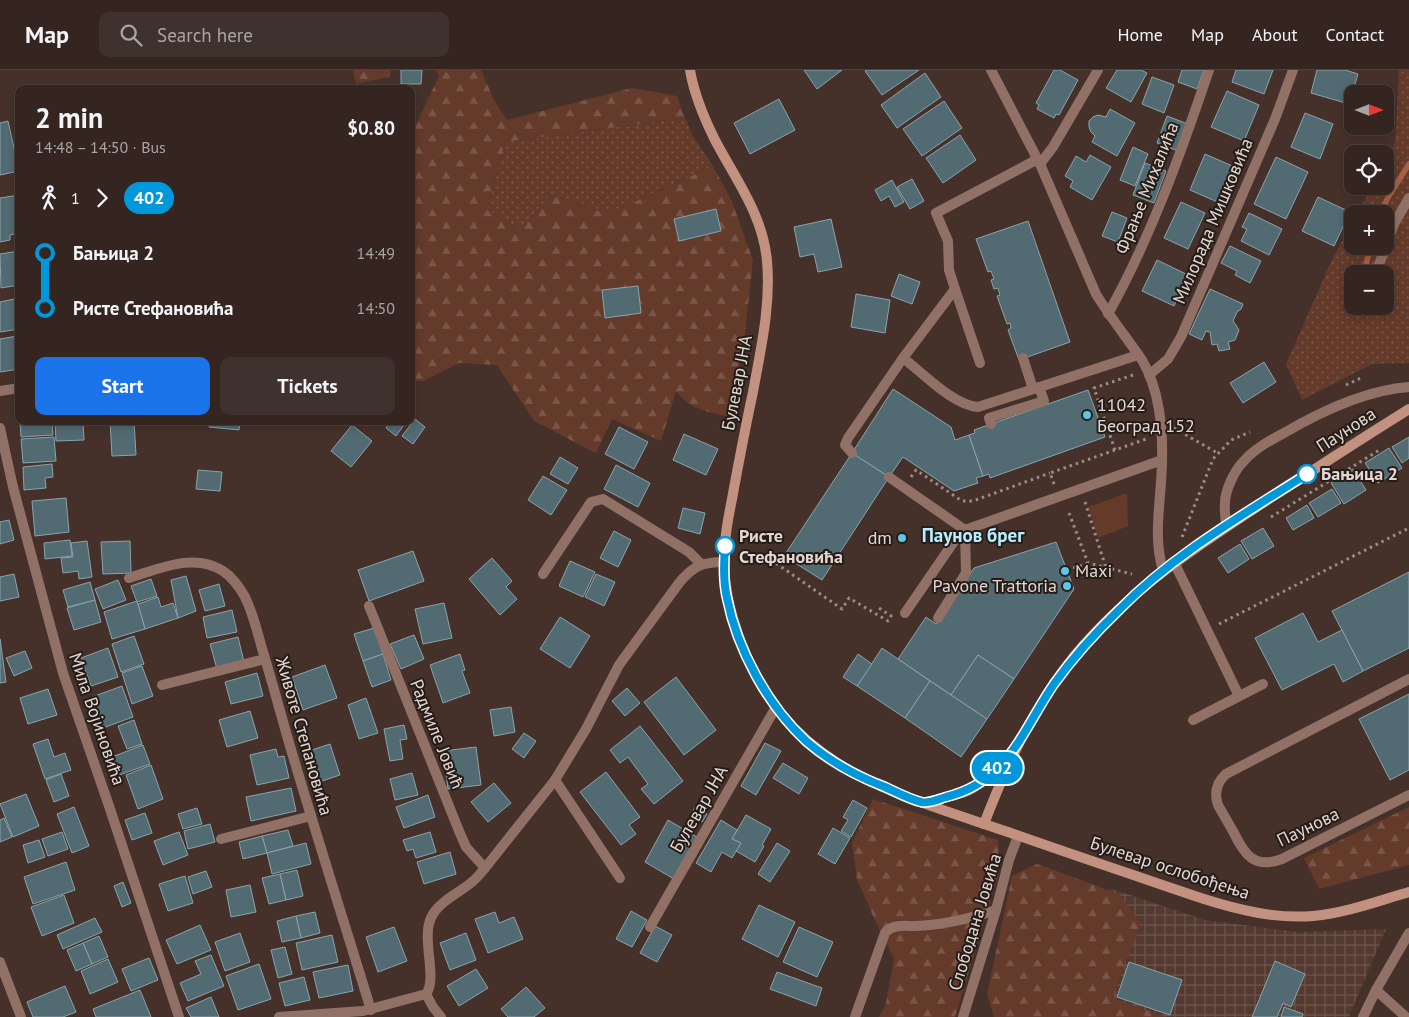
<!DOCTYPE html>
<html lang="en">
<head>
<meta charset="utf-8">
<style>
	:root { --surface:#342520; --page:#3f312d; --text:#f1f3f6; --muted:#a9a5a5; --line:#4e423e; --accent:#1a73e8 }
	body { margin:0; font-family:"PT Sans",sans-serif; background:var(--page); color:var(--text); height:100vh; display:flex; flex-direction:column; font-size:19px; white-space:nowrap }
	* { box-sizing:border-box; margin:0 }
	p { font-size:16px; color:var(--muted) }
	.icon { flex:none; width:28px; height:28px; fill:none; stroke:currentColor; stroke-width:2; stroke-linecap:round; stroke-linejoin:round }
	.map { position:relative; flex:1; overflow:hidden }
	.side { position:absolute; left:15px; top:15px; width:400px; height:340px; display:flex; flex-direction:column; background:var(--surface); border-radius:10px; box-shadow:0 2px 8px #0003,0 0 0 1px var(--line) }
	.side>* { flex:none }
	.badge { padding:0 10px; border-radius:16px; font-size:18px; line-height:32px }
	.needle { width:32px; rotate:90deg }
	.tools { position:absolute; left:1344px; top:15px; display:grid; gap:10px }
	.tools a { display:grid; place-items:center; width:50px; height:50px; border-radius:10px; background:var(--surface); box-shadow:0 2px 8px #0003,0 0 0 1px var(--line); font-size:25px }
	.map>.badge { position:absolute; translate:-50% -50%; box-shadow:0 0 0 2px #fff }
	.legs { display:flex; align-items:center; gap:8px; height:55px; padding:0 20px; font-size:16px }
	.legs p { margin-inline-start:auto }
	.headline { display:flex; align-items:center; justify-content:space-between; height:85px; padding:0 20px }
	h1 { font-size:28px; font-weight:700; line-height:38px }
	.cta { display:flex; gap:10px; margin-top:auto; padding:10px 20px }
	.cta a { flex:1; height:58px; border-radius:10px; background:var(--accent); color:#fff; font-size:20px; font-weight:700; line-height:58px; text-align:center }
	.cta a+a { background:var(--page); color:var(--text) }
	ul { padding:0 20px; list-style:none }
	li { display:flex; align-items:center; gap:18px; height:55px; font-size:19px }
	li i { display:grid; place-items:center; width:8px; height:100%; margin:0 6px; background:currentColor }
	li i::after { content:''; width:12px; height:12px; margin:-6px; border:4px solid; border-radius:50%; background:var(--surface) }
	li p { margin-inline-start:auto }
	li:first-child i { background:linear-gradient(#0000 50%,currentColor 0) }
	li:last-child i { background:linear-gradient(currentColor 50%,#0000 0) }
	header { display:flex; align-items:center; gap:30px; box-sizing:border-box; height:70px; padding:0 25px; background:var(--surface); border-bottom:1px solid var(--line) }
	header strong { font-size:24px }
	nav { display:flex; gap:28px; margin-inline-start:auto; font-size:18px }
	.search { width:350px; height:45px; background:var(--page); display:flex; align-items:center; gap:12px; box-sizing:border-box; padding:0 18px; border-radius:10px; color:var(--muted); font-size:19px }
	.map>svg:first-child { display:block }
	.industrial { fill:url(#industrial-grid) }
	.grass { fill:url(#grass-dots); fill-rule:evenodd }
	.forest { fill:url(#forest-firs) }
	.green { fill:#643a2a }
	.lines { fill:none; stroke-linecap:round; stroke-linejoin:round }
	.stream { stroke:#a56046; stroke-width:5.5 }
	.building { fill:#526a72; stroke:#8aa4ac }
	.path { stroke:#9c8c86; stroke-width:3; stroke-dasharray:2.5 4; stroke-linecap:butt }
	.lane { stroke:#917166; stroke-width:10 }
	.street { stroke:#917166; stroke-width:10 }
	.secondary { stroke:#c3917f; stroke-width:10 }
	.line-1-casing { stroke:#fff; stroke-width:11 }
	.line-1 { stroke:#0098da; stroke-width:8 }
	.poi-dot { fill:#5bc8e6; stroke:#251c18; stroke-width:2 }
	.stop-1-dot { fill:#fff; stroke:#0098da; stroke-width:2.5 }
	.labels { text-anchor:middle; stroke-width:4; stroke-linejoin:round; paint-order:stroke }
	.street-label { font-size:18px; fill:#e4d7d2; stroke:#251c18 }
	.poi-label { font-size:18px; fill:#e4d7d2; stroke:#251c18; text-anchor:start }
	.stop-label { font-size:18px; font-weight:bold; fill:#e4d7d2; stroke:#251c18; text-anchor:start }
	.neighbourhood-label { font-size:19px; font-weight:bold; fill:#b7edfe; stroke:#251c18 }
</style>
</head>
<body>
<header>
<strong>Map</strong>
<div class="search"><svg class="icon" aria-label="search" viewBox="0 0 24 24"><circle cx="10" cy="10" r="6"/><path d="M15 15l6 6"/></svg>Search here</div>
<nav><a>Home</a><a>Map</a><a>About</a><a>Contact</a></nav>
</header>
<div class="map">
<svg width="1409" height="947" viewBox="0 0 1409 947">
	<defs>
		<pattern id="industrial-grid" width="8" height="8" patternUnits="userSpaceOnUse" patternTransform="scale(1.25)"><rect width="8" height="8" fill="#533930"/><path d="M0 4h8M4 0v8" fill="none" stroke="#6c554d"/></pattern>
		<pattern id="grass-dots" width="8" height="8" patternUnits="userSpaceOnUse" patternTransform="scale(1.25)"><rect width="8" height="8" fill="#643a2a"/><path d="M2 2h.1M6 6h.1" fill="none" stroke="#7a5648" stroke-width="1.8" stroke-linecap="round"/></pattern>
		<pattern id="forest-firs" width="22" height="20" patternUnits="userSpaceOnUse" patternTransform="scale(1.25)"><rect width="22" height="20" fill="#643a2a"/><path d="M5 1l3.5 6h-7zM16 11l3.5 6h-7z" fill="#7a5648"/></pattern>
	</defs>
	<rect width="100%" height="100%" fill="#45312a"/>
	<polygon class="industrial" points="1109,818 1205,850 1298,862 1386,859 1349,947 1092,947 1104,886"/>
	<g class="grass">
		<path d="M1399 0H1409V293L1372 294 1302 330 1286 294 1331 192 1352 152V176H1385V144H1357L1372 116H1385V92L1395 73ZM1352 204H1385V236H1352Z"/>
		<polygon points="685,48 694,68 713,96 608,144 550,125 522,160 487,140 505,72"/>
	</g>
	<g class="forest">
		<polygon points="353,0 391,0 389,7 356,14"/>
		<path d="M436 0H481L494 30 507 50 632 18 677 26 685 48 505 72 487 140 522 160 550 125 608 144 713 96 732 132 753 190 745 263 729 347C708 341 689 340 676 321L661 371 612 349 596 383 534 351 497 295 459 293 423 311H411V74L417 52 439 6Z"/>
		<polygon points="873,729 998,770 999,802 955,947 879,947 886,933 894,889 876,853 857,809 852,773"/>
		<polygon points="1409,737 1409,795 1319,819 1304,788"/>
		<polygon points="1037,794 1119,824 1141,853 1112,928 1166,947 994,947 987,924 1012,806"/>
	</g>
	<polygon class="green" points="1127,423 1128,456 1098,468 1088,437"/>
	<g class="lines">
		<g class="stream">
			<polyline points="1382,144 1387,129 1409,94"/>
			<polyline points="1365,204 1367,190 1371,176"/>
		</g>
	</g>
	<g class="building">
		<polygon points="401,0 422,0 421,14 401,14"/>
		<polygon points="804,0 842,0 817,19"/>
		<polygon points="867,0 919,0 882,25 865,1"/>
		<polygon points="1054,0 1060,0 1078,10 1059,45 1056,44 1054,48 1037,39 1039,35 1036,33"/>
		<polygon points="1117,0 1141,0 1147,3 1131,32 1106,18"/>
		<polygon points="1182,0 1204,0 1197,19 1178,12"/>
		<polygon points="1236,0 1273,0 1264,24 1232,12"/>
		<polygon points="1317,0 1345,0 1358,4 1349,34 1311,23"/>
		<polygon points="925,3 941,27 897,58 881,35"/>
		<polygon points="1152,7 1174,15 1164,43 1142,34"/>
		<polygon points="1227,21 1259,35 1244,71 1211,57"/>
		<polygon points="779,29 795,60 750,84 734,53"/>
		<polygon points="944,31 962,58 922,86 903,59"/>
		<polygon points="1110,39 1135,53 1117,86 1092,72 1095,66 1091,62 1089,57 1089,51 1093,47 1098,45 1106,47"/>
		<polygon points="1305,43 1333,54 1320,89 1291,77"/>
		<polygon points="1167,46 1188,54 1178,81 1157,73"/>
		<polygon points="8,51 19,101 0,105 0,53"/>
		<polygon points="960,65 976,90 943,113 926,88"/>
		<polygon points="1133,77 1148,84 1135,116 1120,110"/>
		<polygon points="1205,84 1237,98 1222,134 1190,120"/>
		<polygon points="1090,85 1111,97 1092,130 1070,117 1073,111 1065,106 1076,86 1086,92"/>
		<polygon points="1276,87 1308,102 1286,149 1254,134"/>
		<polygon points="1145,93 1166,101 1154,133 1133,125"/>
		<polygon points="912,109 924,131 910,139 897,117"/>
		<polygon points="892,110 904,132 895,137 889,126 881,131 875,120"/>
		<polygon points="19,125 19,163 10,165 10,170 0,172 0,128"/>
		<polygon points="1318,127 1350,142 1334,176 1302,161"/>
		<polygon points="1181,132 1205,143 1188,179 1164,168"/>
		<polygon points="716,139 721,161 679,171 674,149"/>
		<polygon points="1112,142 1127,148 1118,172 1102,166"/>
		<polygon points="1249,143 1282,159 1269,185 1241,171 1247,159 1242,157"/>
		<polygon points="831,149 842,197 818,202 814,184 800,187 794,157"/>
		<polygon points="1028,151 1070,272 1019,290 1008,260 1011,258 1010,253 1007,254 997,226 1000,225 998,218 994,219 991,210 994,209 991,201 988,202 976,169"/>
		<polygon points="1230,176 1261,191 1250,213 1235,205 1237,201 1221,193"/>
		<polygon points="19,181 19,215 1,218 0,184"/>
		<polygon points="1157,190 1188,205 1174,236 1142,221"/>
		<polygon points="899,204 920,212 912,234 891,226"/>
		<polygon points="638,216 641,243 605,248 602,220"/>
		<polygon points="1210,219 1243,234 1241,239 1237,242 1233,251 1239,260 1235,270 1228,272 1230,279 1219,281 1217,274 1212,275 1210,262 1206,261 1202,270 1189,264"/>
		<polygon points="856,224 890,230 885,263 851,257"/>
		<polygon points="19,228 19,259 0,262 0,232"/>
		<polygon points="17,266 19,299 0,302 0,269"/>
		<polygon points="1264,292 1276,312 1243,333 1230,313"/>
		<polygon points="893,319 951,357 955,370 969,365 983,406 976,408 978,413 954,421 903,387 889,407 852,383"/>
		<polygon points="1088,320 1105,367 990,408 989,404 983,406 969,365 975,363 974,360"/>
		<polygon points="415,349 425,357 413,374 402,366"/>
		<polygon points="20,351 52,351 53,365 21,367"/>
		<polygon points="55,351 83,351 84,370 56,371"/>
		<polygon points="110,351 134,351 136,385 112,386"/>
		<polygon points="210,351 240,351 239,360 209,357"/>
		<polygon points="391,351 407,351 396,366 386,358"/>
		<polygon points="352,355 372,371 351,397 331,381"/>
		<polygon points="619,357 648,372 634,399 605,384"/>
		<polygon points="684,364 718,379 706,405 673,390"/>
		<polygon points="54,367 56,391 23,393 21,369"/>
		<polygon points="1409,367 1409,388 1402,393 1392,377"/>
		<polygon points="1389,378 1402,398 1378,413 1365,393"/>
		<polygon points="852,383 889,407 822,510 784,486"/>
		<polygon points="560,387 578,398 568,414 550,404"/>
		<polygon points="52,394 53,407 45,408 46,418 24,420 23,397"/>
		<polygon points="616,395 650,413 638,437 604,419"/>
		<polygon points="1353,399 1366,420 1344,434 1331,413"/>
		<polygon points="198,400 222,402 220,421 196,419"/>
		<polygon points="543,406 567,420 551,445 528,430"/>
		<polygon points="1332,419 1341,433 1318,447 1309,433"/>
		<polygon points="66,428 69,462 35,466 32,431"/>
		<polygon points="1307,435 1314,448 1293,460 1286,448"/>
		<polygon points="683,438 705,443 700,464 678,458"/>
		<polygon points="9,450 14,470 0,474 0,452"/>
		<polygon points="1263,458 1274,476 1252,489 1241,471"/>
		<polygon points="614,461 631,470 618,497 600,488"/>
		<polygon points="70,470 72,486 45,489 44,473"/>
		<polygon points="87,471 92,507 79,509 78,501 63,503 61,488 73,487 71,473"/>
		<polygon points="130,471 131,503 103,504 101,472"/>
		<polygon points="1056,472 1074,519 1014,609 978,585 951,625 898,589 926,547 936,554 974,498"/>
		<polygon points="1240,474 1249,489 1228,503 1218,488"/>
		<polygon points="413,481 424,511 369,531 358,500"/>
		<polygon points="492,488 512,511 506,517 517,529 500,545 469,509"/>
		<polygon points="570,491 595,502 583,527 559,516"/>
		<polygon points="1409,502 1409,578 1363,601 1332,541"/>
		<polygon points="14,504 19,527 0,531 0,507"/>
		<polygon points="596,504 615,512 604,536 585,527"/>
		<polygon points="186,506 196,541 178,548 171,510"/>
		<polygon points="151,509 157,526 137,532 131,516"/>
		<polygon points="118,510 126,530 103,539 95,519"/>
		<polygon points="90,512 95,530 68,537 63,520"/>
		<polygon points="219,514 225,536 205,541 199,520"/>
		<polygon points="158,527 161,537 173,533 178,548 145,559 138,534"/>
		<polygon points="95,530 101,552 74,560 67,538"/>
		<polygon points="137,531 145,559 112,569 104,542"/>
		<polygon points="444,533 452,568 423,574 415,539"/>
		<polygon points="232,540 237,562 207,568 203,547"/>
		<polygon points="1303,543 1318,572 1342,560 1363,601 1343,612 1334,594 1282,620 1255,568"/>
		<polygon points="560,547 590,566 570,598 540,579"/>
		<polygon points="374,558 383,584 363,591 354,564"/>
		<polygon points="414,565 424,589 401,599 390,574"/>
		<polygon points="134,566 144,594 121,602 112,574"/>
		<polygon points="238,567 244,592 217,599 210,574"/>
		<polygon points="0,569 6,612 0,613"/>
		<polygon points="108,578 118,607 91,616 81,588"/>
		<polygon points="882,578 930,611 905,648 857,616"/>
		<polygon points="25,581 32,598 14,606 6,588"/>
		<polygon points="383,584 391,610 372,617 363,591"/>
		<polygon points="460,584 465,600 462,601 470,623 443,633 430,595"/>
		<polygon points="858,584 872,594 857,616 843,607"/>
		<polygon points="978,585 1014,609 987,649 951,625"/>
		<polygon points="325,595 337,628 303,640 292,607"/>
		<polygon points="142,596 153,626 132,634 122,603"/>
		<polygon points="257,603 263,626 231,634 225,612"/>
		<polygon points="676,607 716,660 684,685 644,632"/>
		<polygon points="930,611 987,649 961,687 905,648"/>
		<polygon points="122,616 133,647 103,658 92,627"/>
		<polygon points="627,618 640,633 625,646 612,631"/>
		<polygon points="48,619 57,645 28,654 20,628"/>
		<polygon points="1409,624 1409,700 1390,710 1359,649"/>
		<polygon points="366,628 378,663 359,669 348,635"/>
		<polygon points="511,637 515,662 494,666 490,640"/>
		<polygon points="250,641 258,668 227,677 219,650"/>
		<polygon points="134,650 142,674 127,679 118,656"/>
		<polygon points="404,655 407,669 400,670 403,689 390,691 384,659"/>
		<polygon points="640,656 683,711 654,734 641,719 648,714 628,687 620,693 610,680"/>
		<polygon points="524,663 536,671 524,688 512,679"/>
		<polygon points="48,669 54,687 65,683 71,700 45,709 33,674"/>
		<polygon points="765,673 781,681 756,725 741,716"/>
		<polygon points="330,674 340,705 319,712 309,681"/>
		<polygon points="143,675 150,694 119,705 112,687"/>
		<polygon points="476,677 481,715 448,719 443,681"/>
		<polygon points="276,679 278,687 284,686 289,708 257,715 250,685"/>
		<polygon points="783,693 808,708 799,724 773,708"/>
		<polygon points="151,695 163,729 138,739 126,705"/>
		<polygon points="606,702 640,747 629,755 636,764 621,775 580,722"/>
		<polygon points="412,703 418,725 395,730 390,709"/>
		<polygon points="61,704 69,726 54,732 46,710"/>
		<polygon points="494,713 511,733 488,752 471,732"/>
		<polygon points="291,718 296,741 251,751 246,727"/>
		<polygon points="26,724 39,756 13,767 0,734"/>
		<polygon points="428,725 435,747 404,758 396,737"/>
		<polygon points="853,730 867,738 851,767 841,761 848,750 843,747"/>
		<polygon points="74,737 89,776 72,783 57,744"/>
		<polygon points="695,737 707,744 702,752 691,746"/>
		<polygon points="197,738 202,754 183,759 178,744"/>
		<polygon points="145,743 152,763 132,770 125,750"/>
		<polygon points="746,745 771,759 762,775 764,776 755,792 736,781 741,773 732,769"/>
		<polygon points="4,748 12,767 0,772 0,750"/>
		<polygon points="668,750 697,767 674,809 645,792"/>
		<polygon points="721,750 737,760 732,769 741,773 732,788 722,782 711,802 696,793"/>
		<polygon points="210,754 215,772 188,779 184,761"/>
		<polygon points="833,758 850,768 835,794 818,784"/>
		<polygon points="288,760 293,776 267,783 262,766"/>
		<polygon points="62,762 68,779 48,786 42,769"/>
		<polygon points="179,762 188,785 163,795 154,771"/>
		<polygon points="430,762 436,782 416,788 413,779 407,781 403,770"/>
		<polygon points="262,766 267,783 243,789 239,772"/>
		<polygon points="39,770 45,787 28,793 23,775"/>
		<polygon points="306,773 311,794 272,804 267,783"/>
		<polygon points="777,773 790,781 770,812 758,804"/>
		<polygon points="450,782 456,804 424,814 417,792"/>
		<polygon points="66,792 75,820 33,834 24,807"/>
		<polygon points="297,800 303,826 286,830 280,804"/>
		<polygon points="206,801 212,817 193,824 188,807"/>
		<polygon points="280,804 286,830 269,834 262,808"/>
		<polygon points="185,806 193,833 168,841 159,814"/>
		<polygon points="123,812 131,833 122,837 114,816"/>
		<polygon points="250,815 256,842 231,847 226,820"/>
		<polygon points="64,825 74,853 42,866 31,837"/>
		<polygon points="759,835 795,852 778,887 742,869"/>
		<polygon points="631,841 647,850 632,877 616,869"/>
		<polygon points="315,842 320,863 301,868 296,846"/>
		<polygon points="495,842 499,853 514,847 523,869 488,883 475,849"/>
		<polygon points="296,846 301,868 282,872 277,851"/>
		<polygon points="95,848 102,862 63,879 57,865"/>
		<polygon points="200,855 211,880 177,894 166,870"/>
		<polygon points="655,856 672,865 657,892 640,883"/>
		<polygon points="394,857 407,891 378,902 366,867"/>
		<polygon points="799,857 833,872 817,907 783,892"/>
		<polygon points="240,863 250,892 225,901 215,872"/>
		<polygon points="466,863 476,890 450,900 440,873"/>
		<polygon points="332,865 338,892 302,900 296,873"/>
		<polygon points="99,866 108,887 92,894 83,873"/>
		<polygon points="83,873 92,894 76,901 67,880"/>
		<polygon points="285,877 292,904 278,908 271,880"/>
		<polygon points="211,885 224,916 188,931 180,913 201,904 195,891"/>
		<polygon points="149,888 158,910 131,921 122,899"/>
		<polygon points="108,889 118,912 90,924 81,901"/>
		<polygon points="1275,891 1305,904 1291,937 1283,933 1277,947 1252,947"/>
		<polygon points="1129,892 1182,910 1170,945 1117,927"/>
		<polygon points="259,894 271,929 238,940 226,906"/>
		<polygon points="348,895 353,921 319,928 313,902"/>
		<polygon points="476,899 488,918 459,936 447,916"/>
		<polygon points="777,902 822,918 816,936 770,919"/>
		<polygon points="304,907 310,930 285,936 279,913"/>
		<polygon points="65,916 76,942 63,947 33,947 27,932"/>
		<polygon points="526,917 545,938 534,947 508,947 501,939"/>
		<polygon points="140,920 151,947 96,947 93,939"/>
		<polygon points="211,927 219,947 191,947 186,938"/>
		<polygon points="1284,937 1303,944 1302,947 1281,947"/>
	</g>
	<g class="lines">
		<g class="path">
			<polyline points="1346,315 1361,308"/>
			<polyline points="1174,358 1219,384"/>
			<polyline points="1115,380 1094,318 1136,304"/>
			<polyline points="911,407 916,400 962,431 973,431 1050,403"/>
			<polyline points="1054,414 1050,403 1149,368"/>
			<polyline points="1085,432 1106,498"/>
			<polyline points="1069,443 1088,493 1132,504"/>
			<polyline points="1271,447 1381,379"/>
			<polyline points="1182,467 1213,389 1231,370 1250,362"/>
			<polyline points="740,482 764,485 842,539 849,528 888,551 891,546 876,536"/>
			<polyline points="1067,500 1088,493"/>
			<polyline points="1219,554 1409,458"/>
		</g>
		<g class="lane">
			<polyline points="1378,197 1394,154 1409,128"/>
			<polyline points="955,219 980,293"/>
			<polyline points="903,288 955,219 949,200 948,171 936,143 1038,89"/>
			<polyline points="1023,288 1033,319"/>
			<polyline points="991,354 989,348 1044,331 1039,317"/>
			<path d="M852 383 845 375 848 368 903 288C923 303 954 336 978 337L1138 285"/>
			<polyline points="889,407 965,460 955,470 905,543"/>
			<path d="M1226 456C1226 449 1224 441 1225 433 1225 421 1234 401 1243 392 1254 379 1269 371 1284 363 1320 342 1366 320 1409 317"/>
			<polyline points="1174,492 1239,626"/>
			<polyline points="543,504 591,432 603,429 689,482 701,494"/>
			<polyline points="938,548 966,503 965,460 1162,390"/>
			<path d="M1409 609 1226 704C1216 713 1214 723 1218 735 1223 744 1229 754 1234 763 1245 786 1255 799 1282 789L1409 725"/>
			<polyline points="162,615 265,589"/>
			<polyline points="1193,650 1263,614"/>
			<polyline points="555,710 620,808"/>
			<polyline points="221,769 311,746"/>
			<polyline points="650,857 776,637"/>
			<path d="M855 947 885 863C892 854 904 856 915 856 943 855 969 849 996 840"/>
		</g>
		<g class="street">
			<path d="M991 0 1040 94 1096 224C1110 247 1127 268 1142 290 1159 318 1163 358 1162 390 1162 427 1152 465 1163 500"/>
			<polyline points="1040,94 1053,77 1098,0"/>
			<path d="M1108 244C1151 167 1181 83 1209 0"/>
			<polyline points="1149,305 1168,289 1181,267 1275,49 1293,0"/>
			<polyline points="0,321 19,318"/>
			<polyline points="0,358 13,417 63,603 108,733 179,947"/>
			<path d="M129 508C159 499 194 482 223 501 232 507 240 518 245 527 254 545 258 566 264 585 273 615 281 645 290 676 316 764 344 852 371 940"/>
			<polyline points="369,536 459,761 466,777 485,798"/>
			<polyline points="0,892 21,947"/>
			<polyline points="1376,920 1406,947"/>
			<polyline points="426,924 433,937 441,947"/>
			<path d="M279 947 363 941 426 924C438 908 421 869 431 848 438 832 459 823 472 812 477 808 481 803 485 798L555 710 586 659 619 595 679 513C693 496 702 492 724 492"/>
			<polyline points="963,947 996,840 1009,790 1018,766"/>
			<polyline points="1363,947 1376,920 1409,863"/>
		</g>
		<g class="secondary">
			<path d="M690 0C694 24 704 48 715 70 736 110 763 145 767 191 771 235 761 278 753 322 746 354 740 386 734 418 731 436 726 455 725 474 722 512 729 540 742 575 790 700 894 723 1008 762 1073 785 1139 807 1204 829 1239 840 1275 849 1313 846 1346 843 1378 831 1409 822"/>
			<path d="M923 733C940 728 961 726 976 716 989 708 999 696 1010 684"/>
			<path d="M984 754C1007 694 1034 636 1075 585 1128 521 1197 476 1266 431 1313 400 1361 369 1409 339"/>
		</g>
	</g>
	<g class="lines">
		<g class="line-1-casing">
			<path id="line-1" d="M725 476C724 493 723 511 727 528 737 579 768 636 806 671 829 691 856 706 885 717 896 722 909 729 921 732 928 734 939 729 946 727 1008 712 1022 661 1054 614 1074 586 1096 562 1120 539 1174 484 1243 445 1307 404"/>
		</g>
		<use href="#line-1" class="line-1"/>
	</g>
	<g class="poi-dot">
		<circle cx="1087" cy="345" r="5"/>
		<circle cx="902" cy="468" r="5"/>
		<circle cx="1065" cy="501" r="5"/>
		<circle cx="1067" cy="516" r="5"/>
	</g>
	<g class="stop-1-dot">
		<circle cx="1307" cy="404" r="9"/>
		<circle cx="725" cy="476" r="9"/>
	</g>
	<g class="labels">
		<g class="street-label">
			<text transform="translate(1147 118) rotate(-68)" y="6">Фрање Михалића</text>
			<text transform="translate(1213 151) rotate(-67)" y="6">Милорада Мишковића</text>
			<text transform="translate(737 313) rotate(-79)" y="6">Булевар ЈНА</text>
			<text transform="translate(1346 360) rotate(-33)" y="6">Паунова</text>
			<text transform="translate(97 649) rotate(71)" y="6">Мила Војиновића</text>
			<text transform="translate(437 664) rotate(68)" y="6">Радмиле Јовић</text>
			<text transform="translate(304 666) rotate(74)" y="6">Животе Степановића</text>
			<text transform="translate(699 739) rotate(-60)" y="6">Булевар ЈНА</text>
			<text transform="translate(1308 757) rotate(-26)" y="6">Паунова</text>
			<text transform="translate(1170 798) rotate(18)" y="6">Булевар ослобођења</text>
			<text transform="translate(975 852) rotate(-73)" y="6">Слободана Јовића</text>
		</g>
		<g class="poi-label">
			<text x="1097" y="341">11042<tspan x="1097" dy="21">Београд 152</tspan></text>
			<text x="892" y="474" text-anchor="end">dm</text>
			<text x="1075" y="507">Maxi</text>
			<text x="1057" y="522" text-anchor="end">Pavone Trattoria</text>
		</g>
		<g class="stop-label">
			<text x="1321" y="410">Бањица 2</text>
			<text x="739" y="472">Ристе<tspan x="739" dy="21">Стефановића</tspan></text>
		</g>
		<g class="neighbourhood-label">
			<text x="973" y="472">Паунов брег</text>
		</g>
	</g>
</svg>
<div class="tools">
<a><svg class="needle" viewBox="-14 -14 28 28"><path d="M0-13l5 13h-10z" fill="#e53935"/><path d="M0 13l5-13h-10z" fill="#a9a5a5"/></svg></a>
<a><svg class="icon" aria-label="locate" viewBox="0 0 24 24"><circle cx="12" cy="12" r="6"/><path d="M12 2v4M12 18v4M2 12h4M18 12h4"/></svg></a>
<a>+</a>
<a>−</a>
</div>
<b class="badge" style="left:997px;top:698px;background:#0098da;color:#fff">402</b>
<section class="side">
<div class="headline"><div><h1>2 min</h1><p>14:48 – 14:50 · Bus</p></div><b>$0.80</b></div>
<div class="legs"><svg class="icon" aria-label="walk" viewBox="0 0 24 24"><circle cx="13" cy="4" r="2"/><path d="M13 8l-2 6 4 7M11 14l-3 7M7 12l3-4h3l4 4"/></svg>1<svg class="icon" aria-label="forward" viewBox="0 0 24 24"><path d="M9 5l7 7-7 7"/></svg><b class="badge" style="background:#0098da;color:#fff">402</b></div>
<ul>
<li><i style="color:#0098da"></i><b>Бањица 2</b><p>14:49</p></li>
<li><i style="color:#0098da"></i><b>Ристе Стефановића</b><p>14:50</p></li>
</ul>
<div class="cta"><a>Start</a><a>Tickets</a></div>
</section>
</div>
</body>
</html>
